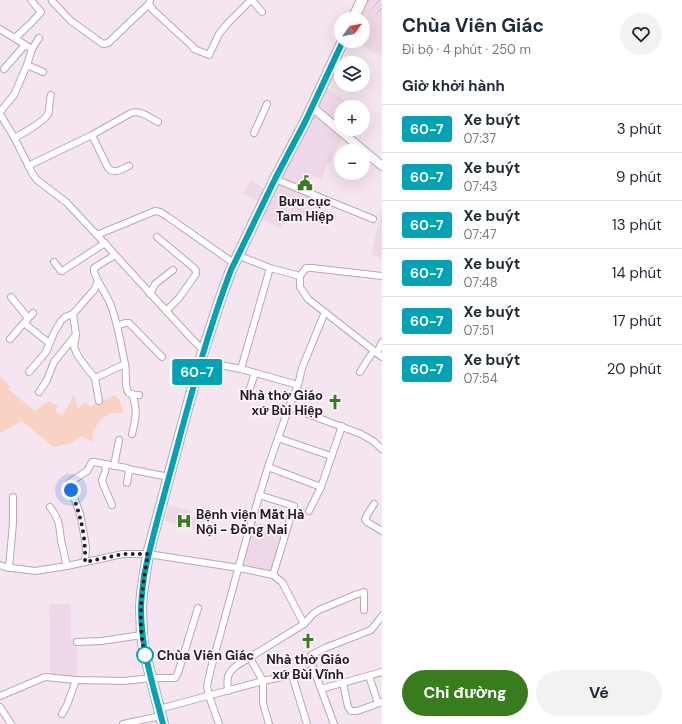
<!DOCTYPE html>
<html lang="vi">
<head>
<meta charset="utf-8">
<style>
	:root { --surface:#fff; --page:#f2f2f3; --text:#1f2937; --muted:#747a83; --line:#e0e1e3; --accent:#387c1d }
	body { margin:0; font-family:"DM Sans",sans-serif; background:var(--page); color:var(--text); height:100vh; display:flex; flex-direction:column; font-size:15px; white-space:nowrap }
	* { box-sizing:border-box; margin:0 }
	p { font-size:13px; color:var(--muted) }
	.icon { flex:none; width:22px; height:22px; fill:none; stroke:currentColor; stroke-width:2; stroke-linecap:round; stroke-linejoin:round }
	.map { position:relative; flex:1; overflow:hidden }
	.drawer { display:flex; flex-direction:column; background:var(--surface); width:300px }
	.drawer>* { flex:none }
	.badge { padding:0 8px; border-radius:3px; font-size:14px; line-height:26px }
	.needle { width:26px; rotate:57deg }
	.fabs { position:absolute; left:334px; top:12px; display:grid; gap:8px }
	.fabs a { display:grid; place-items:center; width:36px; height:36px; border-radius:50%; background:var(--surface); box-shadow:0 4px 16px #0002; font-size:20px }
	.you { position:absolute; width:20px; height:20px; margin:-10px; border:3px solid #fff; border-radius:50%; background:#1a73e8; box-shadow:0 0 0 6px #1a73e833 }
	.map>.badge { position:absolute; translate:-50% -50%; box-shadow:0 0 0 2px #fff }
	h2 { padding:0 20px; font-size:15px; line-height:36px }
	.round { display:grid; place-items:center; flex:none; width:42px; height:42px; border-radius:21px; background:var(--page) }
	.summary { display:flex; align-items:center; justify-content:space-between; height:68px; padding:0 20px }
	h1 { font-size:19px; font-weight:700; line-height:30px }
	.primary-button { display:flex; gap:8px; margin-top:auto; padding:8px 20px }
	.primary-button a { flex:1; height:46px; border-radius:24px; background:var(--accent); color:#fff; font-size:16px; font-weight:700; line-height:46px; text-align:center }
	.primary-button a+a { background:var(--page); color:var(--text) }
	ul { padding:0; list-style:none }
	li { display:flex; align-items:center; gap:12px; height:48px; padding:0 20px; border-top:1px solid var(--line) }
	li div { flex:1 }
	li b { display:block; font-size:15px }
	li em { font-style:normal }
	li .badge { min-width:44px; font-weight:700; text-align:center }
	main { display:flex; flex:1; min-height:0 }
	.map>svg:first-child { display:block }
	.built { fill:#eed7e6 }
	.industrial { fill:url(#industrial-furrows) }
	.green { fill:#f9d2c3 }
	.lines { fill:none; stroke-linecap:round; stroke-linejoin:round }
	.minor-casing { stroke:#b7a8b2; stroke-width:8 }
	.tertiary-casing { stroke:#b7a8b2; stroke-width:10 }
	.primary-casing { stroke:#b7a8b2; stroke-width:12 }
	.minor { stroke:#fff; stroke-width:6 }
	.tertiary { stroke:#fff; stroke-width:8 }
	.primary { stroke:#fff; stroke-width:10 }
	.line-casing { stroke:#fff; stroke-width:9 }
	.line { stroke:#00a3b4; stroke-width:6 }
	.walk { stroke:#231d21; stroke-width:4; stroke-dasharray:0 7.2 }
	.stop-dot { fill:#fff; stroke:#00a3b4; stroke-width:2 }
	.labels { text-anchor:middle; stroke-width:3.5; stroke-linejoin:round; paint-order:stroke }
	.poi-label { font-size:13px; font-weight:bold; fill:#231d21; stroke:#fef4fb }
	.stop-label { font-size:13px; font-weight:bold; fill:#231d21; stroke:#fef4fb; text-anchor:start }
</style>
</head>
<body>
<main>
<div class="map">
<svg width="382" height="724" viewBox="0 0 382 724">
	<defs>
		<pattern id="industrial-furrows" width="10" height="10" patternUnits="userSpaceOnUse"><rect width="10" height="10" fill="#eed7e6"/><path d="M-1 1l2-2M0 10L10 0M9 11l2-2" fill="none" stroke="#ccb8c5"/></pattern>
	</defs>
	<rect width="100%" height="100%" fill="#f5e5f0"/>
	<g class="built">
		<polygon points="364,4 382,18 382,58 357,41 363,41 363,19 357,19"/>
		<polygon points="326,87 349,104 347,107 341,107 341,114 335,121 317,106"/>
		<polygon points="314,113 342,137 330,163 327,163 322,179 312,176 308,190 280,178"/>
		<polygon points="251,180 266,190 260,203 243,193"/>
		<polygon points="278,182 320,200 314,221 288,213 281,228 260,219"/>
		<polygon points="382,207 382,259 371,254"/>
		<polygon points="169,505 190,511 189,517 204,521 202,531 165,521"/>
		<polygon points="254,522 284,531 272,572 242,566"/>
		<polygon points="49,604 71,604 71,638 77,638 77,677 50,675"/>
	</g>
	<polygon class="industrial" points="366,0 382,0 382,18 364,4"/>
	<polygon class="green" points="0,376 10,387 8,389 35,411 49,401 58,406 55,411 62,416 74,395 78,409 85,402 90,407 102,399 105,400 115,395 119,399 124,413 111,413 101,419 93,431 92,442 82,436 71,443 54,447 22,421 0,433"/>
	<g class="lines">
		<g class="minor-casing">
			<g id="minor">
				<polyline points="150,0 149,4 153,10 192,46 194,49 209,55 219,34 228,23 251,0"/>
				<polyline points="252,0 262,12"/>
				<polyline points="52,1 71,21 103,44 108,43 149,4"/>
				<polyline points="0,29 32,49 27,65"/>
				<polyline points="15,38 31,23 41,12 31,0"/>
				<polyline points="32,49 39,38"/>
				<polyline points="4,69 25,45"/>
				<polyline points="0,112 14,95 27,65 43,72"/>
				<polyline points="0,114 14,137 32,173 37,180 66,202 97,235 191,338 204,351"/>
				<polyline points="254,133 267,104"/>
				<path d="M92 135 108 168C114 175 122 169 129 166"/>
				<path d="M14 138C22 134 45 121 48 114 50 109 49 101 51 95"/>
				<path d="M28 166 92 135 131 113C141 110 150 118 158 122"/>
				<polyline points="275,179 373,219"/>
				<polyline points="97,235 155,211 160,212 168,217 235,264"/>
				<polyline points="157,237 194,268 196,271 196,274 179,298 166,311"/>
				<polyline points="239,256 270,268 300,276 306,268 312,268 382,276"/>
				<polyline points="54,262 61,271 62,271 105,243"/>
				<polyline points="300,276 300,287 308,299 382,357"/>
				<path d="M98 281C102 289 108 297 111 306 118 324 121 345 125 364 127 372 124 384 128 392 130 395 135 395 139 395"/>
				<polyline points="150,294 155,284 173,270"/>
				<polyline points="11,297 28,318"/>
				<polyline points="33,313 24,323 49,343"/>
				<polyline points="73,314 76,335 74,347 78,356 86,367 95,378 99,401"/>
				<polyline points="117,326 125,323 129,323 162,357"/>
				<polyline points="10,339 24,323"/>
				<polyline points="377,353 382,342"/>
				<polyline points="200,361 241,369 298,385"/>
				<polyline points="241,369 270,268"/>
				<polyline points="29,372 46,352 54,333 61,321 65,317 73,314 94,290 98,281 94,272 94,268 115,255"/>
				<polyline points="360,372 368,359 374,351"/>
				<polyline points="95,378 125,364"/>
				<polyline points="249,391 255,373"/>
				<polyline points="39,392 47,380 54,362 75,336"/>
				<path d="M132 394C138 411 136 418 132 434"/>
				<polyline points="289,407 361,434 373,441 382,449"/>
				<polyline points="278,438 331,456"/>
				<polyline points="106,464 105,472 102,480 103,484 112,505"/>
				<polyline points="114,466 119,440"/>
				<polyline points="268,467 321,487"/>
				<polyline points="128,469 169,477"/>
				<polyline points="259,495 294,506 273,575"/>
				<polyline points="374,504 367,515 365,519 367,522 382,531"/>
				<path d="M50 507C60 521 59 524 61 540 63 549 65 558 67 566"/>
				<polyline points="309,511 321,487 342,426"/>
				<polyline points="85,562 86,548 84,534 80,514 69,483 87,471 92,462 94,462 127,468 129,471 127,483"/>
				<polyline points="0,565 5,567 35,571 67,566 123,554 148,554 239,568 273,575 282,582 304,624"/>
				<polyline points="9,568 13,523 13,497"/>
				<polyline points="77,642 101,641 142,635"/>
				<polyline points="250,658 263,681"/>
				<polyline points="314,670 334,724"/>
				<polyline points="292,675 307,724"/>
				<polyline points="369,676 378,703"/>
				<polyline points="263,681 263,703 269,724"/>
				<polyline points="343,683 348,707 351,711 357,711 382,702"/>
				<polyline points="321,689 382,672"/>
				<path d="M228 691C227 679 226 675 236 666L304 624 313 614 319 610 355 595 364 592V610"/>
				<polyline points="0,696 45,677 76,680 124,681 151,678 175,678 178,673 198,608"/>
				<polyline points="0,707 11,724"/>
				<polyline points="159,709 263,681 314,670 310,657 311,655 325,648 371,630 382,616"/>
				<polyline points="62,714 67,705 76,680"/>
				<polyline points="123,724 161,716"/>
				<polyline points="219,724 209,696 207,686 211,668 248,533 268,467 289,407 298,385 302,368 325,312"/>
			</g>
		</g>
		<g class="tertiary-casing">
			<polyline id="tertiary" points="312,107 382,166"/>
		</g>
		<g class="primary-casing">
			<g id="primary">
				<polyline points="353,19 362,0"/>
				<polyline points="163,724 144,650 142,635 141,607 142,593 148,554 200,361 221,297 231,270 275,179 305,122 343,41"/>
			</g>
		</g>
		<use href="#minor" class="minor"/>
		<use href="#tertiary" class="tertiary"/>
		<use href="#primary" class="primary"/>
	</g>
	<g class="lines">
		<g class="line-casing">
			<path id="line" d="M163 724C153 685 141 649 141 609 141 598 143 586 144 576 150 546 158 517 166 488 186 415 204 341 231 270L275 179 305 122 343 41"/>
		</g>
		<use href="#line" class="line"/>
		<path class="walk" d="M71 490C80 514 86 535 85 562L123 554H148C142 589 137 620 145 655"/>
	</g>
	<defs>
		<g id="civic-bare" transform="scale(1.2)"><path d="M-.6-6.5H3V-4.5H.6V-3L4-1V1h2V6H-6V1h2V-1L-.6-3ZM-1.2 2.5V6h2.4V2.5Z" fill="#387c1d" stroke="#fef4fb" stroke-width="2.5" paint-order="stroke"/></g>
		<g id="church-bare" transform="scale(1.2)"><path d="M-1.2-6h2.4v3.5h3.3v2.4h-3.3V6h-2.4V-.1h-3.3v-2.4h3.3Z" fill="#387c1d" stroke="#fef4fb" stroke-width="2.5" paint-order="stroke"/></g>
		<g id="hospital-bare" transform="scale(1.2)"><path d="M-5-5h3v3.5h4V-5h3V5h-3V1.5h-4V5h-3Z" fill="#387c1d" stroke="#fef4fb" stroke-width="2.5" paint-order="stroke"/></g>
	</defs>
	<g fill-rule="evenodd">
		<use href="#civic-bare" x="305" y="183"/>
		<use href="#church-bare" x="335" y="402"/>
		<use href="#hospital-bare" x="184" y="521"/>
		<use href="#church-bare" x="308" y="641"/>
	</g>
	<circle class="stop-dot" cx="145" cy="655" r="8"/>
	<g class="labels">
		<g class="poi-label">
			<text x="305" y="206">Bưu cục<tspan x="305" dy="15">Tam Hiệp</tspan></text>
			<text x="323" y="400" text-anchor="end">Nhà thờ Giáo<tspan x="323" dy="15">xứ Bùi Hiệp</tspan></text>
			<text x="196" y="519" text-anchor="start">Bệnh viện Mắt Hà<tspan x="196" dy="15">Nội - Đồng Nai</tspan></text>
			<text x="308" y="664">Nhà thờ Giáo<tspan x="308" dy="15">xứ Bùi Vĩnh</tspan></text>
		</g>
		<g class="stop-label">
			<text x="157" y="660">Chùa Viên Giác</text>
		</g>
	</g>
</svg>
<div class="fabs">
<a><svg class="needle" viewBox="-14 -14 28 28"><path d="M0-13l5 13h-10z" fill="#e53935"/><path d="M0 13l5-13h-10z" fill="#747a83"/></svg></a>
<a><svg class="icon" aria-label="layers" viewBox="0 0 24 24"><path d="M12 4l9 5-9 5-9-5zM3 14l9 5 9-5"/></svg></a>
<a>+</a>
<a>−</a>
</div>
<div class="you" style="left:71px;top:490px"></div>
<b class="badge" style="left:197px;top:372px;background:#00a3b4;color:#fff">60-7</b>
</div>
<section class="drawer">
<div class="summary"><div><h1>Chùa Viên Giác</h1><p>Đi bộ · 4 phút · 250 m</p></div><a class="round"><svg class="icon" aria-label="heart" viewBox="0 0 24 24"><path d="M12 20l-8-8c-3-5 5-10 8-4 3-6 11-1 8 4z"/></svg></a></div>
<h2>Giờ khởi hành</h2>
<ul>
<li><span class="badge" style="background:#00a3b4;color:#fff">60-7</span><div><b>Xe buýt</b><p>07:37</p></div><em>3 phút</em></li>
<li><span class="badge" style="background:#00a3b4;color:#fff">60-7</span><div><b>Xe buýt</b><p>07:43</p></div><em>9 phút</em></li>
<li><span class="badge" style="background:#00a3b4;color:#fff">60-7</span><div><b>Xe buýt</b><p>07:47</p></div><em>13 phút</em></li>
<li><span class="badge" style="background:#00a3b4;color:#fff">60-7</span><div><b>Xe buýt</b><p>07:48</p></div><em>14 phút</em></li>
<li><span class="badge" style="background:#00a3b4;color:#fff">60-7</span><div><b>Xe buýt</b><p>07:51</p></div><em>17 phút</em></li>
<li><span class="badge" style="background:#00a3b4;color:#fff">60-7</span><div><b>Xe buýt</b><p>07:54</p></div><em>20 phút</em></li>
</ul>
<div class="primary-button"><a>Chỉ đường</a><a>Vé</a></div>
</section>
</main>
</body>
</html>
